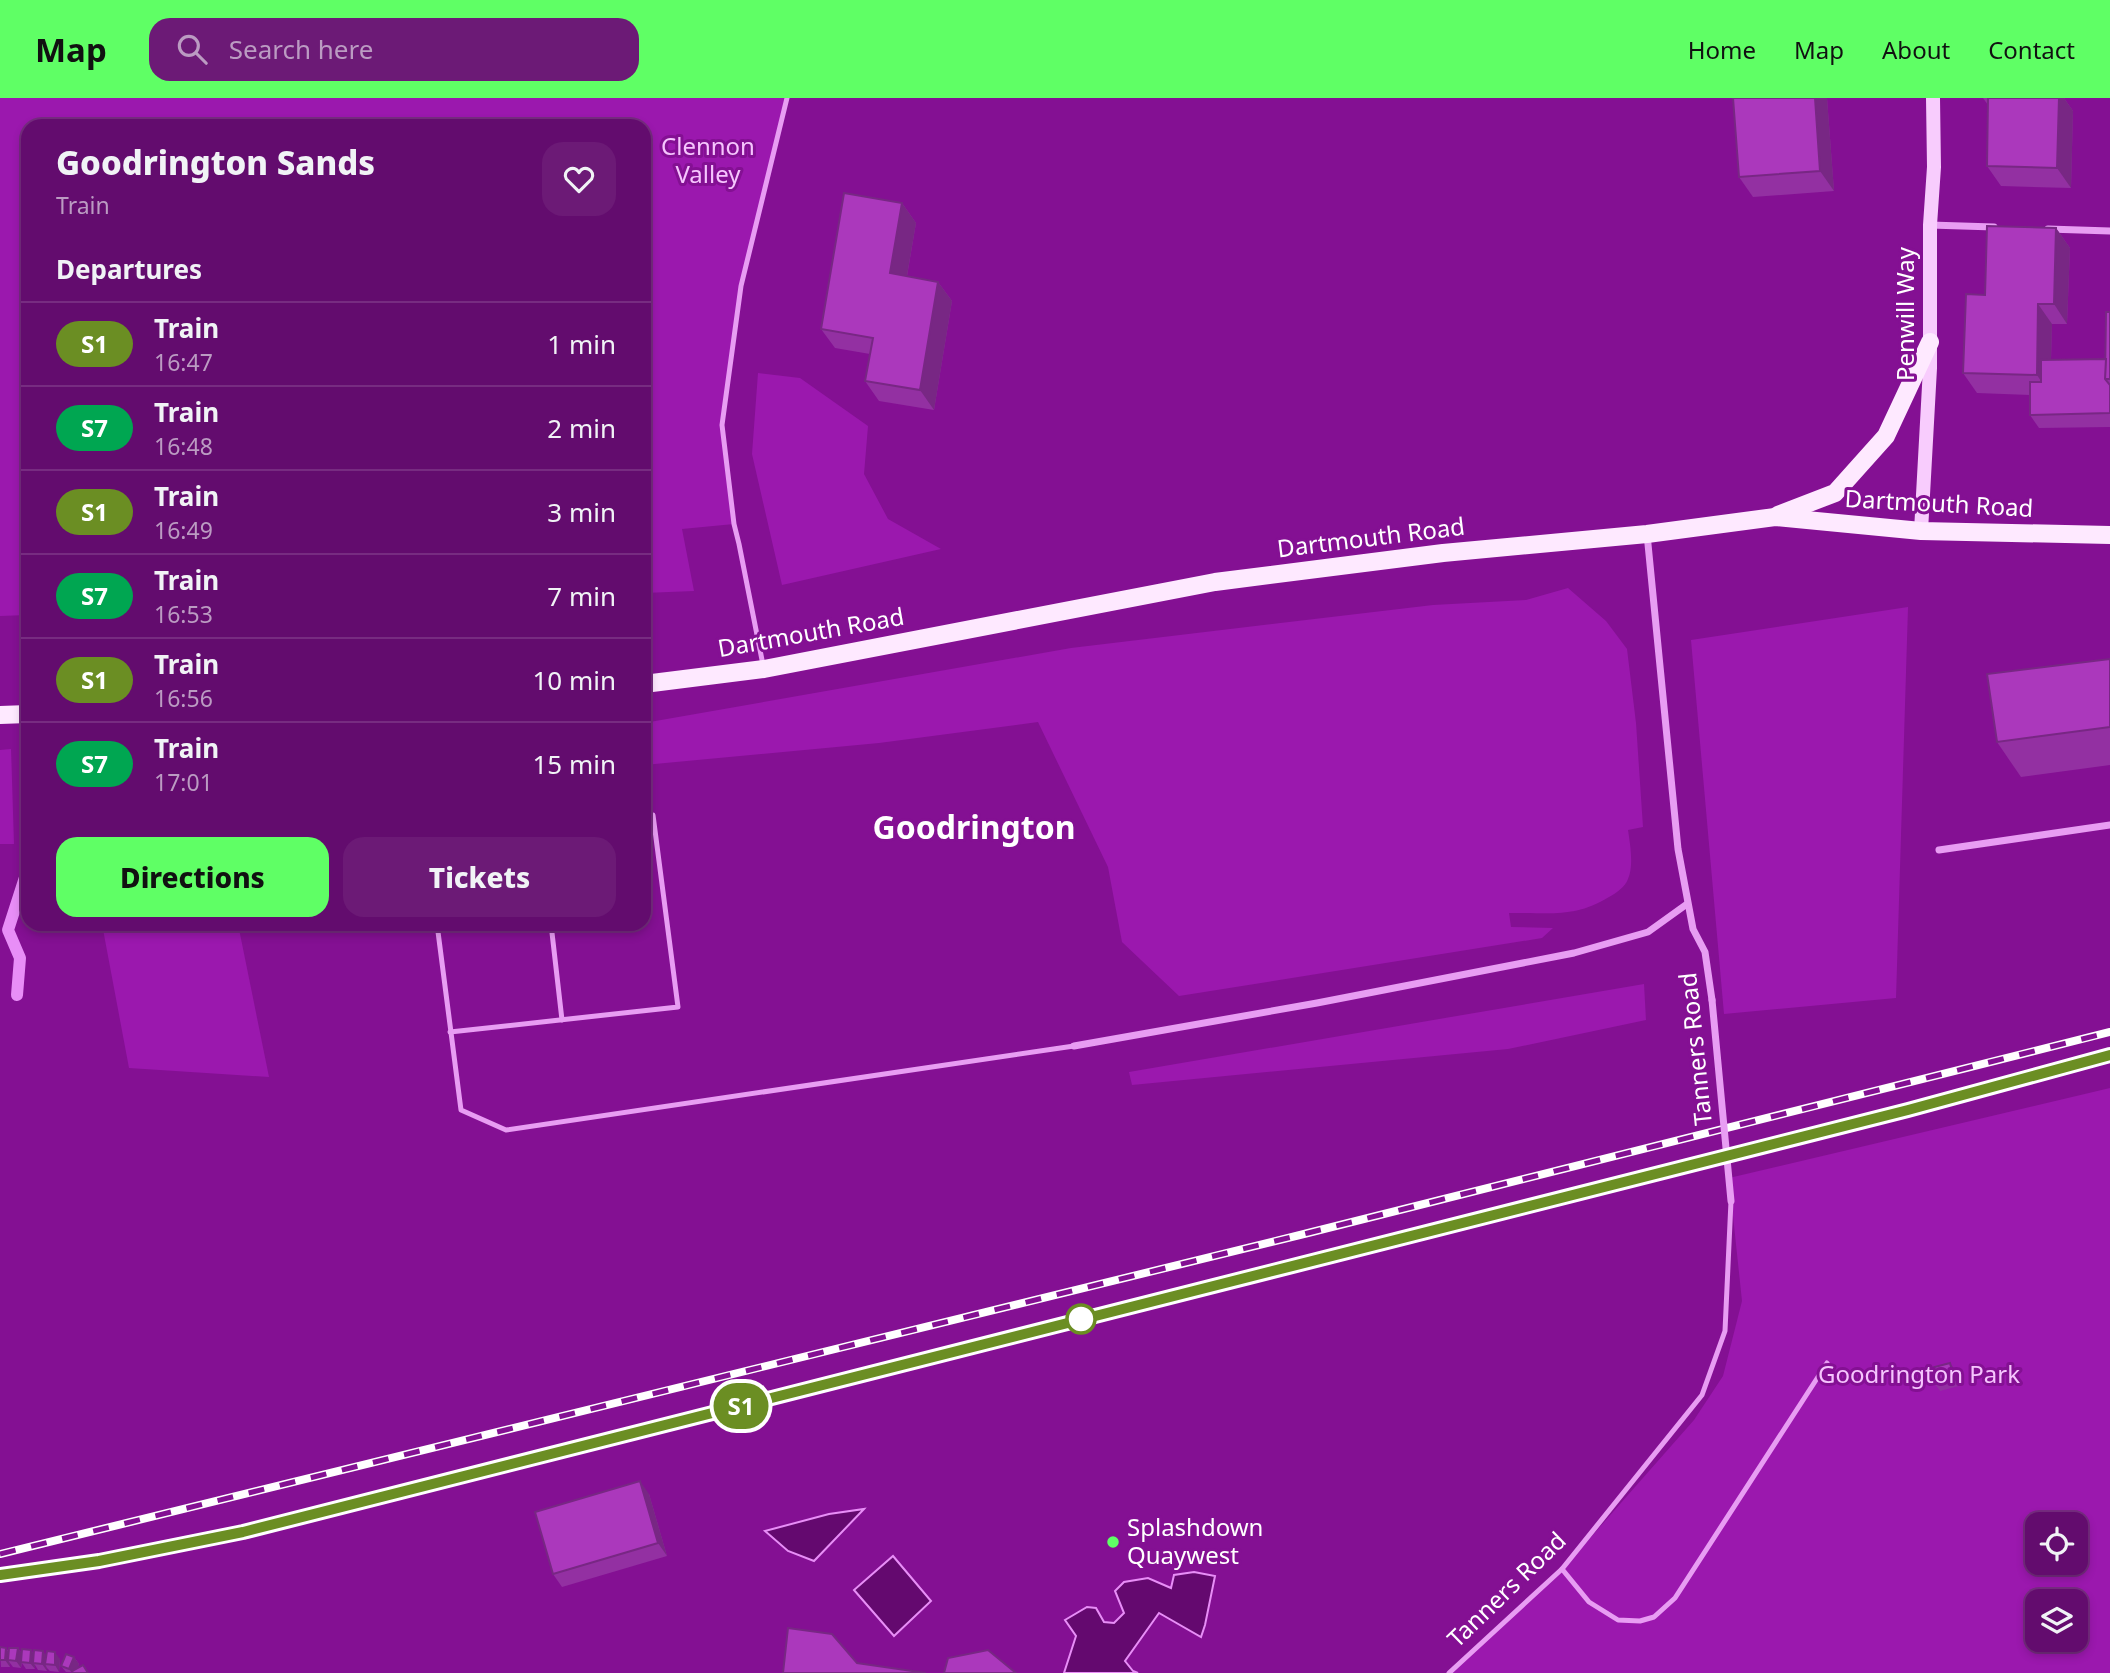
<!DOCTYPE html>
<html lang="en">
<head>
<meta charset="utf-8">
<style>
	:root { --surface:#630c6e; --page:#6c1a76; --text:#f1f3f6; --muted:#bb9bc2; --line:#772c81; --accent:#5fff65 }
	body { margin:0; font-family:"Noto Sans",sans-serif; background:var(--page); color:var(--text); height:100vh; display:flex; flex-direction:column; font-size:26px; white-space:nowrap }
	* { box-sizing:border-box; margin:0 }
	p { font-size:23px; color:var(--muted) }
	.icon { flex:none; width:38px; height:38px; fill:none; stroke:currentColor; stroke-width:2; stroke-linecap:round; stroke-linejoin:round }
	.map { position:relative; flex:1; overflow:hidden }
	.sheet { position:absolute; left:21px; top:21px; width:630px; height:812px; display:flex; flex-direction:column; background:var(--surface); border-radius:21px; box-shadow:0 4px 10px #0003,0 0 0 2px var(--line) }
	.sheet>* { flex:none }
	.badge { padding:0 14px; border-radius:23px; font-size:24px; line-height:46px }
	.tools { position:absolute; left:2025px; top:1414px; display:grid; gap:14px }
	.tools a { display:grid; place-items:center; width:63px; height:63px; border-radius:14px; background:var(--surface); box-shadow:0 4px 10px #0003,0 0 0 2px var(--line); font-size:35px }
	.map>.badge { position:absolute; translate:-50% -50%; box-shadow:0 0 0 4px #fff }
	h2 { padding:0 35px; font-size:26px; line-height:63px }
	.round { display:grid; place-items:center; flex:none; width:74px; height:74px; border-radius:21px; background:var(--page) }
	.summary { display:flex; align-items:center; justify-content:space-between; height:119px; padding:0 35px }
	h1 { font-size:33px; font-weight:800; line-height:52px }
	.action { display:flex; gap:14px; margin-top:auto; padding:14px 35px }
	.action a { flex:1; height:80px; border-radius:21px; background:var(--accent); color:#111; font-size:28px; font-weight:800; line-height:80px; text-align:center }
	.action a+a { background:var(--page); color:var(--text) }
	ul { padding:0; list-style:none }
	li { display:flex; align-items:center; gap:21px; height:84px; padding:0 35px; border-top:2px solid var(--line) }
	li div { flex:1 }
	li b { display:block; font-size:26px }
	li em { font-style:normal }
	li .badge { min-width:77px; font-weight:700; text-align:center }
	header { display:flex; align-items:center; gap:42px; box-sizing:border-box; height:98px; padding:0 35px; background:var(--accent); color:#111 }
	header strong { font-size:33px }
	nav { display:flex; gap:38px; margin-inline-start:auto; font-size:24px }
	.search { width:490px; height:63px; background:var(--page); display:flex; align-items:center; gap:18px; box-sizing:border-box; padding:0 24px; border-radius:21px; color:var(--muted); font-size:26px }
	.map>svg:first-child { display:block }
	.green { fill:#9b18ae; fill-rule:evenodd }
	.water { fill:#64096f; stroke:#e88ef7; stroke-width:2 }
	.lines { fill:none; stroke-linecap:round; stroke-linejoin:round }
	.stream { stroke:#e88ef7; stroke-width:12 }
	.lane { stroke:#e89df3; stroke-width:5 }
	.street { stroke:#e89df3; stroke-width:7 }
	.secondary { stroke:#f8ccfd; stroke-width:14 }
	.primary { stroke:#fee9ff; stroke-width:18 }
	.rail-casing { stroke:#fff; stroke-width:8 }
	.rail { stroke:#841093; stroke-width:5; stroke-dasharray:16; stroke-linecap:butt }
	.street-bridge { stroke:#e89df3; stroke-width:7 }
	.wall { fill:#9330a2 }
	.shaded-wall { fill:#782784 }
	.building { fill:#ab38bc; stroke:#782784; stroke-width:2 }
	.line-casing { stroke:#fff; stroke-width:16 }
	.line { stroke:#6b8e23; stroke-width:10 }
	.stop-dot { fill:#fff; stroke:#6b8e23; stroke-width:3.5 }
	.poi-dot { fill:#5fff65; stroke:#841093; stroke-width:2.5 }
	.labels { text-anchor:middle; stroke-width:6; stroke-linejoin:round; paint-order:stroke }
	.park-label { font-size:24px; fill:#f6c5fe; stroke:#841093 }
	.street-label { font-size:24px; fill:#fff; stroke:#841093 }
	.poi-label { font-size:24px; fill:#fff; stroke:#841093; text-anchor:start }
	.district-label { font-size:32px; font-weight:bold; fill:#fff; stroke:#841093 }
</style>
</head>
<body>
<header>
<strong>Map</strong>
<div class="search"><svg class="icon" aria-label="search" viewBox="0 0 24 24"><circle cx="10" cy="10" r="6"/><path d="M15 15l6 6"/></svg>Search here</div>
<nav><a>Home</a><a>Map</a><a>About</a><a>Contact</a></nav>
</header>
<div class="map">
<svg width="2110" height="1575" viewBox="0 0 2110 1575">
	<rect width="100%" height="100%" fill="#841093"/>
	<g class="green">
		<polygon points="0,0 787,0 741,188 722,327 734,426 682,431 694,493 644,495 644,28 28,28 28,517 0,518"/>
		<polygon points="758,275 800,280 868,328 864,376 888,421 941,451 782,487 752,356"/>
		<path d="M1568 490 1606 523 1627 551 1636 625 1643 729 1628 732C1630 746 1634 767 1628 781 1625 789 1616 795 1609 799 1573 821 1548 814 1509 815L1511 829 1553 830 1542 840 1179 898 1122 844 1108 769 1038 624 879 645 644 667V625L1071 550 1433 507 1526 502Z"/>
		<polygon points="1908,509 1896,900 1724,916 1691,542"/>
		<polygon points="11,651 14,746 0,746 0,652"/>
		<polygon points="102,826 238,826 269,979 129,970"/>
		<polygon points="1644,886 1646,922 1508,951 1132,987 1129,974"/>
		<path d="M2110 990V1575H1451L1576 1456 1694 1322 1723 1278 1742 1203 1729 1080ZM2037 1426H2076V1465H2037ZM2037 1503H2076V1542H2037Z"/>
	</g>
	<g class="water">
		<polygon points="864,1411 814,1463 788,1453 765,1433 829,1416"/>
		<polygon points="893,1458 931,1503 894,1538 854,1492"/>
		<polygon points="1194,1474 1215,1478 1205,1527 1201,1539 1159,1515 1125,1563 1133,1573 1138,1575 1064,1575 1076,1538 1065,1522 1087,1509 1096,1510 1104,1524 1114,1525 1124,1515 1115,1493 1124,1484 1148,1480 1171,1490 1174,1477"/>
	</g>
	<g class="lines">
		<g class="stream">
			<polyline points="28,698 26,706 28,713"/>
			<polyline points="17,897 20,860 8,832 28,770"/>
		</g>
		<g class="lane">
			<polyline points="763,567 739,446 734,426 722,327 741,188 787,0"/>
			<polyline points="437,826 461,1012 506,1032 1074,948"/>
			<polyline points="551,826 562,922"/>
			<polyline points="450,934 678,909 653,717 644,718"/>
			<polyline points="1562,1471 1589,1504 1618,1522 1640,1523 1654,1519 1675,1500 1827,1265"/>
			<polyline points="1449,1575 1562,1471 1702,1297 1725,1233 1731,1103"/>
		</g>
		<g class="street">
			<polyline points="1930,127 1994,129"/>
			<polyline points="2048,131 2110,133"/>
			<polyline points="1647,436 1678,751 1693,831 1705,854 1712,902"/>
			<polyline points="1939,752 2110,727"/>
			<polyline points="1074,948 1317,905 1574,855 1648,834 1687,806"/>
		</g>
		<polyline class="secondary" points="1921,433 1930,270 1930,127 1934,69 1933,0"/>
		<g class="primary">
			<polyline points="1778,417 1835,395 1886,338 1930,244"/>
			<polyline points="644,586 764,571 1215,484 1443,455 1647,436 1775,419 1921,433 2110,437"/>
			<polyline points="0,617 28,616"/>
		</g>
		<g class="rail-casing">
			<g id="rail">
				<polyline points="0,1456 1308,1135 2110,934"/>
				<polyline points="0,1477 99,1463 242,1434 1908,1012 2110,957"/>
			</g>
		</g>
		<use href="#rail" class="rail"/>
		<polyline class="street-bridge" points="1712,902 1731,1103"/>
	</g>
	<g class="wall">
		<polygon points="1733,0 1827,0 1834,93 1753,99 1739,79"/>
		<polygon points="1983,0 2064,0 2073,13 2071,90 2001,88 1987,68 1988,7"/>
		<polygon points="902,105 916,125 907,178 938,184 952,203 934,312 879,303 865,283 870,256 835,250 821,231"/>
		<polygon points="2056,130 2070,150 2067,226 2052,226 2051,262 2106,261 2110,214 2110,329 2039,330 2030,317 2030,297 1977,295 1963,275 1985,197"/>
		<polygon points="2110,561 2110,667 2021,679 1997,644"/>
		<polygon points="1955,1272 1959,1288 1940,1293 1935,1286"/>
		<polygon points="649,1396 667,1458 562,1489 553,1476"/>
		<polygon points="0,1549 6,1550 9,1554 18,1550 22,1556 31,1552 34,1556 46,1557 60,1561 59,1574 50,1573 47,1570 47,1573 38,1572 35,1567 35,1571 26,1571 22,1565 21,1570 13,1569 10,1565 10,1569 1,1569"/>
		<polygon points="74,1559 79,1566 77,1570 83,1567 88,1575 66,1574 61,1568"/>
	</g>
	<g class="shaded-wall">
		<polygon points="1815,0 1827,0 1834,93 1820,73"/>
		<polygon points="2059,0 2064,0 2073,13 2071,90 2057,70"/>
		<polygon points="902,105 916,125 904,195 890,175"/>
		<polygon points="2056,130 2070,150 2067,226 2054,206"/>
		<polygon points="938,184 952,203 934,312 920,292"/>
		<polygon points="2038,206 2052,226 2050,297 2037,277"/>
		<polygon points="1950,1265 1955,1272 1959,1288 1954,1281"/>
		<polygon points="640,1383 649,1396 667,1458 658,1445"/>
		<polygon points="6,1550 10,1557 8,1562 10,1565 10,1569 5,1562"/>
		<polygon points="18,1550 23,1557 21,1570 16,1563"/>
		<polygon points="31,1552 36,1559 33,1565 35,1567 35,1571 30,1565"/>
		<polygon points="43,1553 48,1560 45,1566 47,1570 47,1573 42,1566"/>
		<polygon points="55,1554 60,1561 59,1574 55,1567"/>
		<polygon points="74,1559 79,1566 75,1575 72,1575 69,1571"/>
	</g>
	<g class="building">
		<polygon points="1733,0 1815,0 1820,73 1739,79"/>
		<polygon points="1988,0 2059,0 2057,70 1987,68"/>
		<polygon points="844,95 902,105 890,175 938,184 920,292 865,283 873,240 821,231"/>
		<polygon points="1987,128 2056,130 2054,206 2038,206 2037,277 1963,275 1966,196 1985,197"/>
		<polygon points="2106,214 2110,214 2110,281 2105,281"/>
		<polygon points="2106,261 2105,281 2110,287 2110,315 2030,317 2030,284 2041,284 2041,262"/>
		<polygon points="2110,561 2110,629 1997,644 1987,576"/>
		<polygon points="1950,1265 1954,1281 1935,1286 1931,1270"/>
		<polygon points="640,1383 658,1445 553,1476 535,1414"/>
		<polygon points="788,1530 832,1536 857,1565 926,1575 783,1575"/>
		<polygon points="0,1549 6,1550 5,1562 0,1562"/>
		<polygon points="9,1550 18,1550 16,1563 8,1562"/>
		<polygon points="22,1551 31,1552 30,1565 21,1564"/>
		<polygon points="34,1552 43,1553 42,1566 33,1565"/>
		<polygon points="988,1552 1016,1575 944,1575 948,1560"/>
		<polygon points="47,1553 55,1554 55,1567 45,1566"/>
		<polygon points="66,1556 74,1559 69,1571 61,1568"/>
		<polygon points="83,1567 88,1575 73,1575 72,1573"/>
	</g>
	<g class="lines">
		<g class="line-casing">
			<polyline id="line" points="0,1477 99,1463 243,1434 1908,1012 2110,957"/>
		</g>
		<use href="#line" class="line"/>
	</g>
	<circle class="stop-dot" cx="1081" cy="1221" r="14"/>
	<circle class="poi-dot" cx="1113" cy="1444" r="7"/>
	<g class="labels">
		<g class="park-label">
			<text x="708" y="57">Clennon<tspan x="708" dy="28">Valley</tspan></text>
			<text x="1919" y="1285">Goodrington Park</text>
		</g>
		<g class="street-label">
			<text transform="translate(1906 216) rotate(-90)" y="8">Penwill Way</text>
			<text transform="translate(1939 406) rotate(3)" y="8">Dartmouth Road</text>
			<text transform="translate(1371 440) rotate(-7)" y="8">Dartmouth Road</text>
			<text transform="translate(811 535) rotate(-10)" y="8">Dartmouth Road</text>
			<text transform="translate(1696 951) rotate(-96)" y="8">Tanners Road</text>
			<text transform="translate(1507 1492) rotate(-44)" y="8">Tanners Road</text>
		</g>
		<g class="poi-label">
			<text x="1127" y="1438">Splashdown<tspan x="1127" dy="28">Quaywest</tspan></text>
		</g>
		<g class="district-label">
			<text x="974" y="741">Goodrington</text>
		</g>
	</g>
</svg>
<div class="tools">
<a><svg class="icon" aria-label="locate" viewBox="0 0 24 24"><circle cx="12" cy="12" r="6"/><path d="M12 2v4M12 18v4M2 12h4M18 12h4"/></svg></a>
<a><svg class="icon" aria-label="layers" viewBox="0 0 24 24"><path d="M12 4l9 5-9 5-9-5zM3 14l9 5 9-5"/></svg></a>
</div>
<b class="badge" style="left:741px;top:1308px;background:#6b8e23;color:#fff">S1</b>
<section class="sheet">
<div class="summary"><div><h1>Goodrington Sands</h1><p>Train</p></div><a class="round"><svg class="icon" aria-label="heart" viewBox="0 0 24 24"><path d="M12 20l-8-8c-3-5 5-10 8-4 3-6 11-1 8 4z"/></svg></a></div>
<h2>Departures</h2>
<ul>
<li><span class="badge" style="background:#6b8e23;color:#fff">S1</span><div><b>Train</b><p>16:47</p></div><em>1 min</em></li>
<li><span class="badge" style="background:#00a651;color:#fff">S7</span><div><b>Train</b><p>16:48</p></div><em>2 min</em></li>
<li><span class="badge" style="background:#6b8e23;color:#fff">S1</span><div><b>Train</b><p>16:49</p></div><em>3 min</em></li>
<li><span class="badge" style="background:#00a651;color:#fff">S7</span><div><b>Train</b><p>16:53</p></div><em>7 min</em></li>
<li><span class="badge" style="background:#6b8e23;color:#fff">S1</span><div><b>Train</b><p>16:56</p></div><em>10 min</em></li>
<li><span class="badge" style="background:#00a651;color:#fff">S7</span><div><b>Train</b><p>17:01</p></div><em>15 min</em></li>
</ul>
<div class="action"><a>Directions</a><a>Tickets</a></div>
</section>
</div>
</body>
</html>
